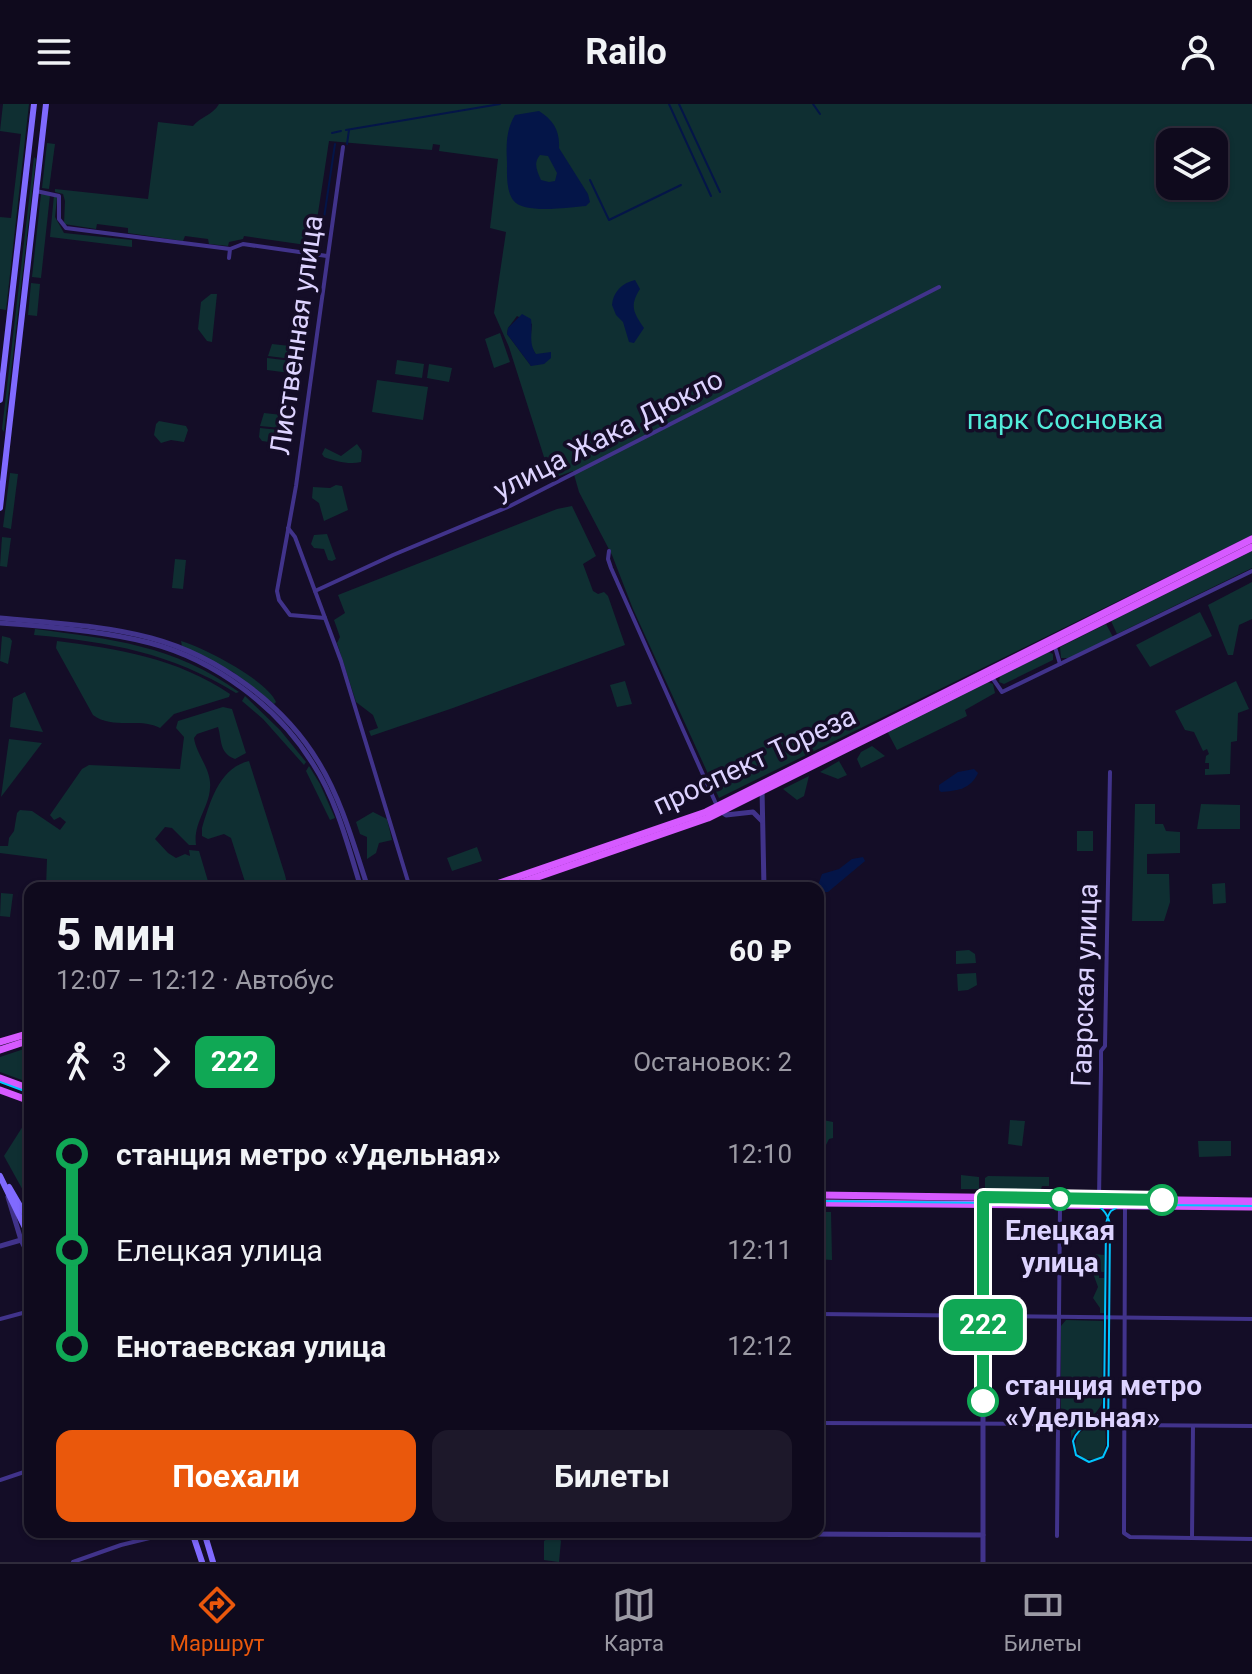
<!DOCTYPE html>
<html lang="ru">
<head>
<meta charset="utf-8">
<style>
	:root { --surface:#0f0a1d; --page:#1d182a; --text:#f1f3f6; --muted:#9b9aa4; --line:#2f2b3b; --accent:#ea580c }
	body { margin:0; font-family:Roboto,sans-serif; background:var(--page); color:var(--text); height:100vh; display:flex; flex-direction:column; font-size:30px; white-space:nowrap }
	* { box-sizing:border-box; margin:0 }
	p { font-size:26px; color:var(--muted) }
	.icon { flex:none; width:44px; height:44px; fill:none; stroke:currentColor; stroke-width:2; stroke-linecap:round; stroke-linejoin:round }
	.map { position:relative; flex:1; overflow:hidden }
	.side { position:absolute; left:24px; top:778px; width:800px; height:656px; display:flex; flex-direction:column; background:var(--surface); border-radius:16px; box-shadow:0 2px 6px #0004,0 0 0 2px var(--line) }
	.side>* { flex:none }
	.badge { padding:0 16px; border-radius:12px; font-size:28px; line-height:52px }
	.buttons { position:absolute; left:1156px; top:24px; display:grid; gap:16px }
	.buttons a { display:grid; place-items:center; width:72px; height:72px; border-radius:16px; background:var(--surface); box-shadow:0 2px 6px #0004,0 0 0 2px var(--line); font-size:40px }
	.map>.badge { position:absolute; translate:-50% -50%; box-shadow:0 0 0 4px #fff }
	.legs { display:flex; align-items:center; gap:12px; height:88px; padding:0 32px; font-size:26px }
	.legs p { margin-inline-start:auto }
	.summary { display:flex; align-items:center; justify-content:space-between; height:136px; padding:0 32px }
	h1 { font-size:44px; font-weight:700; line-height:60px }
	.button { display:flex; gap:16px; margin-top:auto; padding:16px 32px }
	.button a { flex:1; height:92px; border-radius:16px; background:var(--accent); color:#fff; font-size:32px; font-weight:700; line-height:92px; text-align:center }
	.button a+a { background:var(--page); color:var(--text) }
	ul { padding:0 32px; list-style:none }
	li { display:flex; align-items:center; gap:28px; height:96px; font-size:30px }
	li i { display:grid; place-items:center; width:12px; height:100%; margin:0 10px; background:currentColor }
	li i::after { content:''; width:20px; height:20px; margin:-10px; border:6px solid; border-radius:50%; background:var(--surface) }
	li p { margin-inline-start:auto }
	li:first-child i { background:linear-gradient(#0000 50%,currentColor 0) }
	li:last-child i { background:linear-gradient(currentColor 50%,#0000 0) }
	header { display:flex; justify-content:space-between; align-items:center; height:104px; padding:0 32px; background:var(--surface); font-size:36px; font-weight:700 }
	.tabs { display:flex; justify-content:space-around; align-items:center; height:112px; border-top:2px solid var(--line); background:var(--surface); font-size:22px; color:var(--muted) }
	.tabs a { display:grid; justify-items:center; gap:4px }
	.tabs .current { color:var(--accent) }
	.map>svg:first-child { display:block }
	.green { fill:#0f2f32; fill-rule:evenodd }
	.water { fill:#041548; fill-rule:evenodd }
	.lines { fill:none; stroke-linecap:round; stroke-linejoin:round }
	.stream { stroke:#041548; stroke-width:2 }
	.minor { stroke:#41338b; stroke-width:4 }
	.tertiary { stroke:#41338b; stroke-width:5 }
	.secondary { stroke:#806aff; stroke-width:6 }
	.primary { stroke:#d65aff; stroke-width:7 }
	.tram { stroke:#00c5fe; stroke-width:2 }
	.line-1-casing { stroke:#fff; stroke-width:18 }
	.line-1 { stroke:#10a855; stroke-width:12 }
	.stop-1-dot { fill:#fff; stroke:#10a855; stroke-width:4 }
	.labels { text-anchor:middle; stroke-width:7; stroke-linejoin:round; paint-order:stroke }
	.street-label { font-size:28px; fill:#ddd3ff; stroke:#140d27 }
	.park-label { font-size:28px; fill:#52ecd9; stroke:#140d27 }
	.stop-label { font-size:28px; font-weight:bold; fill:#ddd3ff; stroke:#140d27 }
</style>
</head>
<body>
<header><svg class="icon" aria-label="menu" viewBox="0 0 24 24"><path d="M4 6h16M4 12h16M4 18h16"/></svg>Railo<svg class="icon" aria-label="person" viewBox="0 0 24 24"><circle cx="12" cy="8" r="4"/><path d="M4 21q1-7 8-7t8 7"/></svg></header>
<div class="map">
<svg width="1252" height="1458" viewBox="0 0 1252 1458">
	<rect width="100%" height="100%" fill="#140d27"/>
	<g class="green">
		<polygon points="3,0 29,0 6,206 0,205 0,113 11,114 21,30 0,27"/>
		<path d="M219 0H1252V431L719 694 633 505 612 451 579 388 573 367 551 375 509 243 494 209 506 128 490 124 498 55 439 47 440 41 433 40 432 46 329 37 313 142 244 132 243 135 229 138 228 142 209 140 208 135 185 132 183 137 128 129V124L97 120 96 125 64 120 65 97 63 90 55 88V85L148 95 158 18 193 22C200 13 213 11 219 0ZM1170 38H1214V82H1170ZM517 212 532 220 530 240 536 251 550 249 531 262 507 230 508 224Z"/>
		<polygon points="47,39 55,40 49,85 42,84"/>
		<polygon points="34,53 36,55 4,328 2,325"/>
		<polygon points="41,90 50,91 41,174 32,173"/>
		<polygon points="54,91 57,94 55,113 64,129 132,136 132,143 50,133"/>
		<polygon points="31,179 40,180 37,212 28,211"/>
		<polygon points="211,190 217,190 212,238 207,237 198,225 201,198"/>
		<polygon points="500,229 510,258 494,264 485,235"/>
		<polygon points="272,240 299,243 300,251 293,250 292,255 268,252"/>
		<polygon points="267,254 292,257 290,269 267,266"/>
		<polygon points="397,256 424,260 422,274 395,270"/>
		<polygon points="429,260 452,264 449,278 427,274"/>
		<polygon points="377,276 428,283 423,316 372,308"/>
		<polygon points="264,309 282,311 281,324 260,322"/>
		<polygon points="159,317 186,322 188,326 184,338 171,336 161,339 154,331 156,320"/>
		<polygon points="260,324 279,326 277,339 262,337 259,333"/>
		<path d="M357 340 362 347 361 358C349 361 335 357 324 353L322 350 325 344 341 352Z"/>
		<polygon points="10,369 18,370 11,425 3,423"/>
		<polygon points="336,381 342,382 348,406 324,417 319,399 312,394 313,383 330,384"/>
		<polygon points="572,402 596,452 583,460 593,487 598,490 604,488 608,492 625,541 453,604 371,632 369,627 378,624 373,611 356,598 337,539 340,533 334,516 345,509 338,491 557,405"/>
		<polygon points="327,430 336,455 332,457 328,456 324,445 314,444 311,440 314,431"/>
		<polygon points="2,433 11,434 7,463 0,462"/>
		<polygon points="1252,447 1252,464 1117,530 1111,517"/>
		<polygon points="175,455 186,456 183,485 172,484"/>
		<polygon points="1252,478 1252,515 1239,521 1233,551 1228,551 1208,501"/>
		<polygon points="1200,508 1212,532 1150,563 1136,541"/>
		<polygon points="1106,520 1113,533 1071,554 1061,554 1060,543"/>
		<path d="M35 525C111 535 174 541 239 588L236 589C171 549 110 538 34 531Z"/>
		<polygon points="2,532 10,534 12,537 8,560 0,557"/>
		<path d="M57 537C118 545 177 554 230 590L229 593 174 610 160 624C140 613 113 626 93 611L56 544Z"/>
		<path d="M181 537C203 543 268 577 276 598L274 600 233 568 182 542Z"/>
		<polygon points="1049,548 1053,550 1053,556 1004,580 999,578 1000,572"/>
		<polygon points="625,577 632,600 617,603 610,581"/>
		<polygon points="1236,577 1249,605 1238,609 1237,637 1231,638 1230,670 1205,671 1205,665 1209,665 1209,659 1205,659 1206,652 1209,650 1207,645 1203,647 1194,628 1185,626 1175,607"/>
		<polygon points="988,578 993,580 995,589 965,606 967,612 897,646 887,627"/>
		<polygon points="25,588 43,628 10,623 13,594"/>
		<polygon points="245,592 280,626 306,658 304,661 263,615 242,597"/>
		<path d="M223 603 232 605 246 649 235 655C219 649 222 636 218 623L197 630 194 634C196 650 212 666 210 684 209 704 193 719 196 741H189L172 724 165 723 155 735 168 749 176 754 185 750 190 752 189 746 199 747 210 784H162L159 781 148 784H46L47 755 0 749V742H8L9 734 14 727 17 709 20 706 32 707 60 726 66 718 60 713 54 716 50 711 82 665 89 661 180 665 184 633 176 624 178 617Z"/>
		<polygon points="9,635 42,639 1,693"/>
		<polygon points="872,642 885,652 861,664 857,655 861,648"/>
		<path d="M249 657 285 771 288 784H247L231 734 224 730 208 735 202 732V724C210 698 219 664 249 657Z"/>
		<polygon points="839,657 847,671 838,675 820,668"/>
		<polygon points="309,662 320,680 335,714 330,716 306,667"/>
		<polygon points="809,672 804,692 797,696 783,685"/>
		<polygon points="1135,700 1155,700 1155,720 1163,720 1166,727 1180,728 1180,749 1147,750 1147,770 1169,770 1170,798 1164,817 1132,817"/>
		<polygon points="1201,700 1240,701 1240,725 1197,725"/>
		<polygon points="373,708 387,715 392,736 379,739 376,749 367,755 367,733 360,730 356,718"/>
		<rect x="1077" y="727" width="16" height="20"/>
		<polygon points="477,743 482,757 452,767 447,754"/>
		<polygon points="1225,779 1226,799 1213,800 1212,780"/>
		<polygon points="1,789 13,790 10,813 0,812"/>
		<polygon points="969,846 975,850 976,859 956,860 956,847"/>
		<polygon points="976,869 977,881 968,886 958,887 957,870"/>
		<polygon points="30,943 30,979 0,968 0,953"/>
		<polygon points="30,1011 30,1099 4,1052"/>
		<polygon points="818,1015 833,1018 833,1034 829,1035 826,1041 818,1041"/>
		<polygon points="1010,1016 1025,1017 1022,1042 1008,1040"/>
		<polygon points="1198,1037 1231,1037 1231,1052 1199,1053"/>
		<polygon points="961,1071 979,1073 979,1085 961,1085"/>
		<polygon points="988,1072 1049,1073 1049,1082 1042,1082 1041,1085 985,1085 985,1074"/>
		<polygon points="818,1108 831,1108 832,1156 818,1155"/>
		<polygon points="1094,1150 1104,1151 1104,1168 1099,1168 1099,1174 1104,1174 1104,1209 1100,1209 1100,1204 1093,1194 1098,1183 1094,1172"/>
		<path d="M1066 1216 1103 1217 1102 1299C1095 1315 1077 1320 1071 1335V1316L1061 1315V1222Z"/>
		<polygon points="1104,1306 1106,1340 1103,1350 1098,1355 1083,1355 1075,1344 1077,1331 1101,1312"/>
		<polygon points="550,1433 559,1434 561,1437 559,1458 544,1456 544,1437"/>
	</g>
	<g class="water">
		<path d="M539 7C553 16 560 26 559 44L588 90 590 98 586 102C570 103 524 111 513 96 506 86 507 70 507 59 506 41 506 26 515 11ZM540 51 548 52 557 69 555 77 549 78 541 76C537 67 533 59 540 51Z"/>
		<path d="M635 176 640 185C629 202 634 209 644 224L634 239 629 238 623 218 616 211 612 201C613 188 622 179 635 176Z"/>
		<path d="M522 210 531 215C533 228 528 239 536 250L551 248V254L544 260 531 262 507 230 508 224Z"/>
		<path d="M974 665 978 669C971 685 957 687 941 688L939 686V681L958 668Z"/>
		<polygon points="863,753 865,757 828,788 824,788 818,781 822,770 839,765 852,755"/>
	</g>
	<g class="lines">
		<g class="stream">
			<polyline points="669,0 711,92"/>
			<polyline points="679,0 720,88"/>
			<polyline points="813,0 820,10"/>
			<polyline points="346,26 500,0"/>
			<polyline points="332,29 341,27"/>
			<polyline points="347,40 349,26"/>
			<polyline points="590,76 609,116 681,81"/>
			<polyline points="324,114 335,40"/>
		</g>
		<g class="minor">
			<polyline points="36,87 59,92 59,115 66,124 230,145"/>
			<polyline points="229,154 230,145 243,140 327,152"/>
			<polyline points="288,424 295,433 315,487"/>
			<polyline points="609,447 608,455 611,464 717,702"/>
			<polyline points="325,514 290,511 279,496 277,487 296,382 343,43"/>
			<polyline points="1055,543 1060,560"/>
			<polyline points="991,572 1002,588 1252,467"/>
			<polyline points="410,784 341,557 315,487 393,451 510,402 939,183"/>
			<polyline points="1099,1095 1101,964 1101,947 1105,942 1110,668"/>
			<polyline points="1125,1102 1124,1429 1130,1433 1252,1435"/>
			<polyline points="818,1210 1252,1215"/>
			<polyline points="0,1215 30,1207"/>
			<polyline points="818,1319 1058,1320"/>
			<polyline points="1124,1321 1252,1322"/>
			<polyline points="0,1376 30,1366"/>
			<polyline points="1057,1432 1060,1102"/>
			<polyline points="1192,1434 1193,1322"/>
			<polyline points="73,1458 121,1441 174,1428"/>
		</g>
		<g class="tertiary">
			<path d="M0 514C50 519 103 521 151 534 218 552 284 600 319 659 342 697 354 742 368 784"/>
			<path d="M0 519C44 522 108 528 150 539 215 556 278 603 313 660 337 697 348 742 361 784"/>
			<polyline points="762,685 764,784"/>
			<polyline points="719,706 726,711 753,708 762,717"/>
			<polyline points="8,1093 21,1136 30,1154"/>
			<polyline points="983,1099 983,1458"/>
			<polyline points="0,1142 21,1136"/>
			<polyline points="431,1428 983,1431"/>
		</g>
		<g class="secondary">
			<polyline points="0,296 34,0"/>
			<polyline points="0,404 46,0"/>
			<polyline points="0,1072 30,1134"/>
			<polyline points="9,1083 30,1119"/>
			<polyline points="192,1428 202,1458"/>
			<polyline points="204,1428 213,1458"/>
		</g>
		<g class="primary">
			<polyline points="485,784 706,708 1252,435"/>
			<polyline points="506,784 708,714 1252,443"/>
			<polyline points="0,938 30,929"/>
			<polyline points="0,946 30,936"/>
			<polyline points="0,974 30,985"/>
			<polyline points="0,986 30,997"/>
			<polyline points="818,1091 1252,1097"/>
			<polyline points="818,1099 1252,1103"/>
		</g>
		<g class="tram">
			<polyline points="0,978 30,989"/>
			<path d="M1088 1096C1100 1102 1107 1107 1110 1120L1108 1342 1103 1353 1089 1358 1076 1351 1073 1337C1078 1322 1095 1318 1104 1305L1106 1120C1107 1115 1108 1111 1111 1107L1128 1097"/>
			<polyline points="818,1097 1252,1102"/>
		</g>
	</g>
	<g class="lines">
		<g class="line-1-casing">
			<polyline id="line-1" points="983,1297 983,1093 1162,1096"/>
		</g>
		<use href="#line-1" class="line-1"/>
	</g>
	<g class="stop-1-dot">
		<circle cx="1060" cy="1095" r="10"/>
		<circle cx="1162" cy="1096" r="14"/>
		<circle cx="983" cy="1297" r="14"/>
	</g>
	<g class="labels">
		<g class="street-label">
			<text transform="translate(296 231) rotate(-82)" y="10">Лиственная улица</text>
			<text transform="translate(608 330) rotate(-27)" y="10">улица Жака Дюкло</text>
			<text transform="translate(754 656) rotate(-25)" y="10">проспект Тореза</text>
			<text transform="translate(1084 881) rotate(-88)" y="10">Гаврская улица</text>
		</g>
		<g class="park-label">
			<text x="1065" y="325">парк Сосновка</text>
		</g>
		<g class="stop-label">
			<text x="1060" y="1136">Елецкая<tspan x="1060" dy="32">улица</tspan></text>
			<text x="1005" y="1291" text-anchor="start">станция метро<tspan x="1005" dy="32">«Удельная»</tspan></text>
		</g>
	</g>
</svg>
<div class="buttons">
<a><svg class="icon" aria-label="layers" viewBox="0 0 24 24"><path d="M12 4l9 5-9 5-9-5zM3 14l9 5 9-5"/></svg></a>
</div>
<b class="badge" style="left:983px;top:1221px;background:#10a855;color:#fff">222</b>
<section class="side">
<div class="summary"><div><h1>5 мин</h1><p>12:07 – 12:12 · Автобус</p></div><b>60 ₽</b></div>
<div class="legs"><svg class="icon" aria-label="walk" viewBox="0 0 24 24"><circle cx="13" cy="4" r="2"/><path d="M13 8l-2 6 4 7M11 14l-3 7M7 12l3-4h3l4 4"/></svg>3<svg class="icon" aria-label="forward" viewBox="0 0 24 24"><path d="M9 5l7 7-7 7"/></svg><b class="badge" style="background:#10a855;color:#fff">222</b><p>Остановок: 2</p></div>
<ul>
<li><i style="color:#10a855"></i><b>станция метро «Удельная»</b><p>12:10</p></li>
<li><i style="color:#10a855"></i><span>Елецкая улица</span><p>12:11</p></li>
<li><i style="color:#10a855"></i><b>Енотаевская улица</b><p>12:12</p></li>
</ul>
<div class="button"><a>Поехали</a><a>Билеты</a></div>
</section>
</div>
<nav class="tabs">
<a class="current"><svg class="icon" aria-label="directions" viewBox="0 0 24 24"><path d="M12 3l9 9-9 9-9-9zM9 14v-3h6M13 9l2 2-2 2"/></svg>Маршрут</a>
<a><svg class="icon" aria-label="map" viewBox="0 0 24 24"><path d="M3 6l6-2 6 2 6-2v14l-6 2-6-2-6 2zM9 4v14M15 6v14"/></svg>Карта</a>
<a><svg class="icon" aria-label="tickets" viewBox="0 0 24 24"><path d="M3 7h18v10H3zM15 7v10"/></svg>Билеты</a>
</nav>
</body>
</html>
